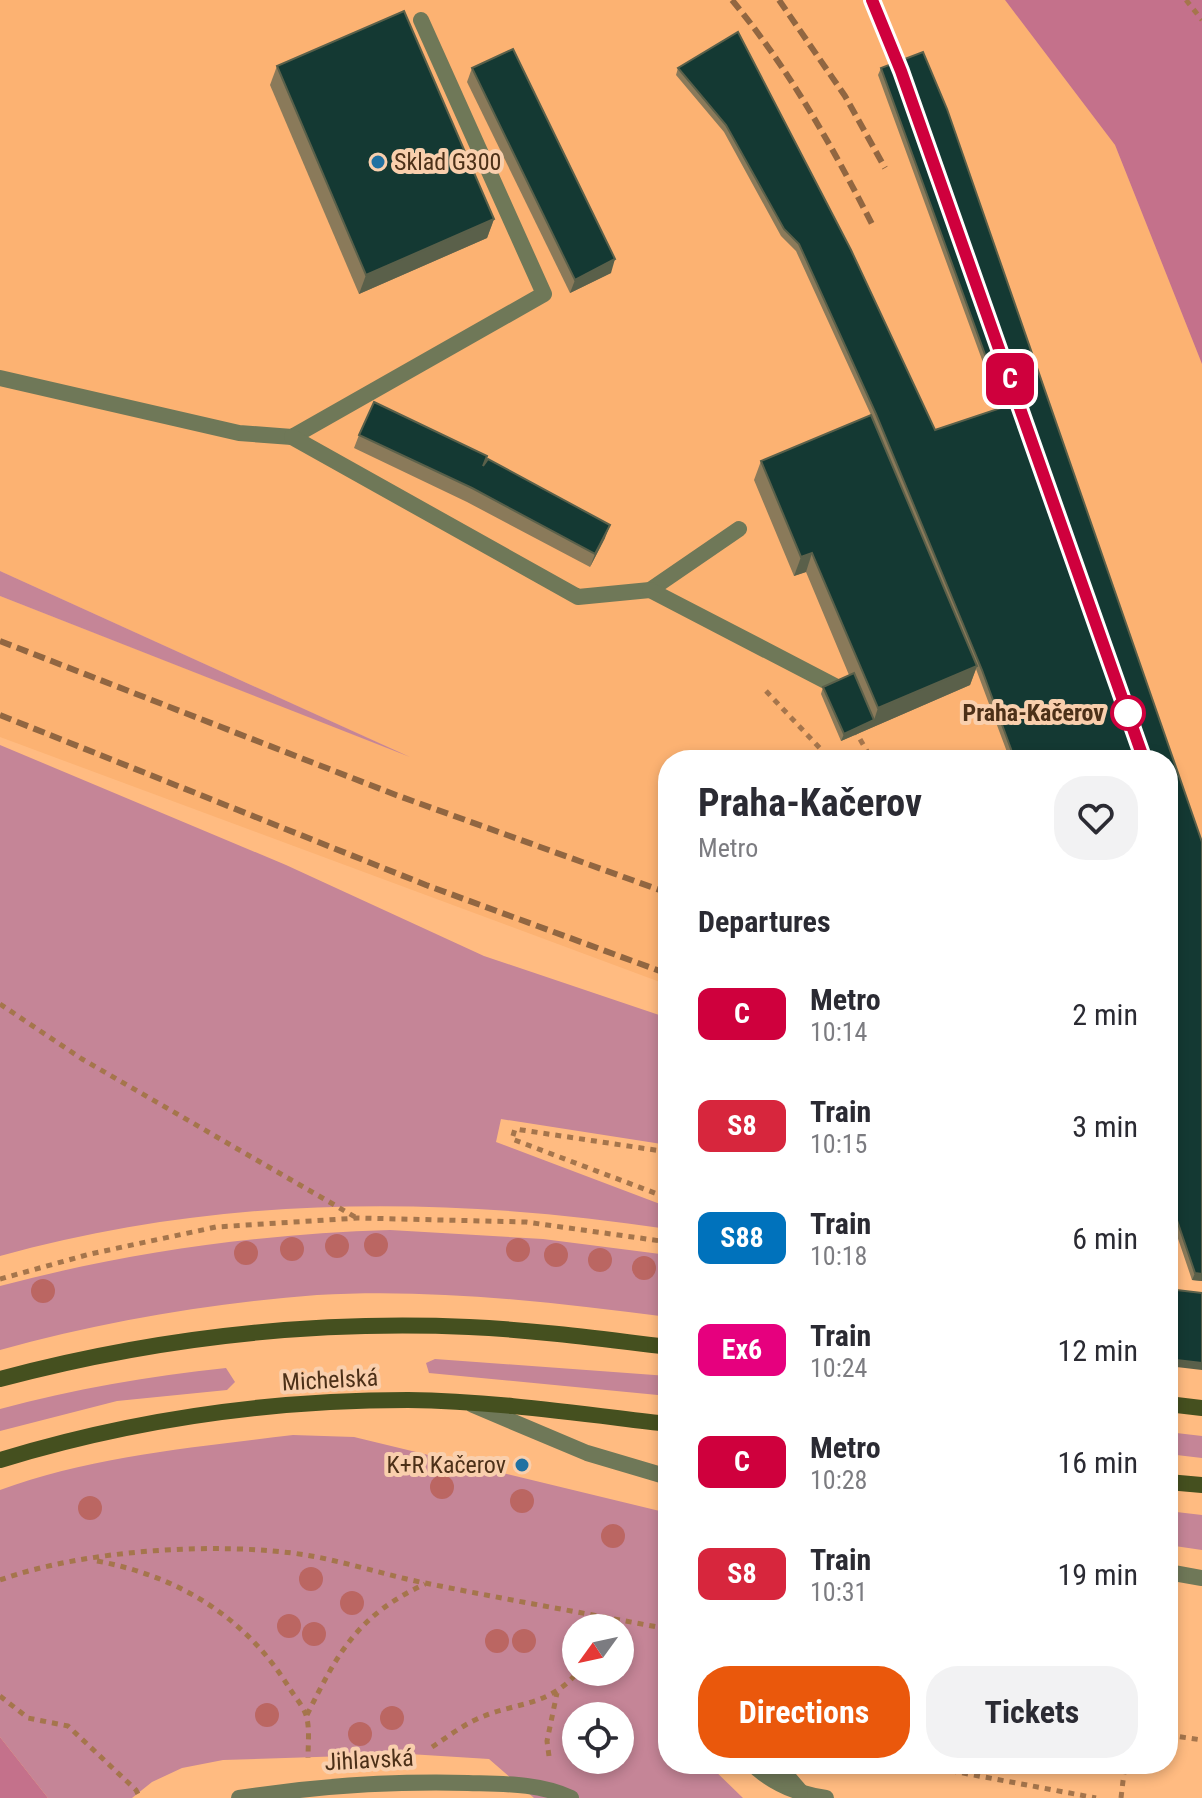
<!DOCTYPE html>
<html lang="en">
<head>
<meta charset="utf-8">
<style>
	:root { --surface:#fff; --page:#f2f2f3; --text:#2b2b33; --muted:#7c7c81; --accent:#ea580c }
	body { margin:0; font-family:"Roboto Condensed",sans-serif; background:var(--page); color:var(--text); height:100vh; display:flex; flex-direction:column; font-size:30px; white-space:nowrap }
	* { box-sizing:border-box; margin:0 }
	p { font-size:26px; color:var(--muted) }
	.icon { flex:none; width:44px; height:44px; fill:none; stroke:currentColor; stroke-width:2; stroke-linecap:round; stroke-linejoin:round }
	.map { position:relative; flex:1; overflow:hidden }
	.drawer { position:absolute; left:658px; top:750px; width:520px; height:1024px; display:flex; flex-direction:column; background:var(--surface); border-radius:32px; box-shadow:0 4px 12px #0003 }
	.drawer>* { flex:none }
	.badge { padding:0 16px; border-radius:12px; font-size:28px; line-height:52px }
	.needle { width:52px; rotate:237deg }
	.fabs { position:absolute; left:562px; top:1614px; display:grid; gap:16px }
	.fabs a { display:grid; place-items:center; width:72px; height:72px; border-radius:50%; background:var(--surface); box-shadow:0 4px 12px #0003; font-size:40px }
	.map>.badge { position:absolute; translate:-50% -50%; box-shadow:0 0 0 4px #fff }
	h2 { padding:0 40px; font-size:30px; line-height:72px }
	.round { display:grid; place-items:center; flex:none; width:84px; height:84px; border-radius:32px; background:var(--page) }
	.summary { display:flex; align-items:center; justify-content:space-between; height:136px; padding:0 40px }
	h1 { font-size:38px; font-weight:700; line-height:60px }
	.primary-button { display:flex; gap:16px; margin-top:auto; padding:16px 40px }
	.primary-button a { flex:1; height:92px; border-radius:32px; background:var(--accent); color:#fff; font-size:32px; font-weight:700; line-height:92px; text-align:center }
	.primary-button a+a { background:var(--page); color:var(--text) }
	ul { padding:0; list-style:none }
	li { display:flex; align-items:center; gap:24px; height:112px; padding:0 40px }
	li div { flex:1 }
	li b { display:block; font-size:30px }
	li em { font-style:normal }
	li .badge { min-width:88px; font-weight:700; text-align:center }
	.map>svg:first-child { display:block }
	.built { fill:#fcb272 }
	.green { fill:#c58597; fill-rule:evenodd }
	.forest { fill:#c4718b }
	.lines { fill:none; stroke-linecap:round; stroke-linejoin:round }
	.path { stroke:#a5754c; stroke-width:5; stroke-dasharray:6 6; stroke-linecap:butt }
	.service { stroke:#6f7858; stroke-width:16 }
	.minor { stroke:#6f7858; stroke-width:16 }
	.secondary { stroke:#45501f; stroke-width:16 }
	.rail { stroke:#916641; stroke-width:6; stroke-dasharray:12 6; stroke-linecap:butt }
	.tree { fill:#bb6662 }
	.wall { fill:#8a7a5a }
	.shaded-wall { fill:#5a604a }
	.building { fill:#143933; stroke:#5a604a; stroke-width:2 }
	.line-casing { stroke:#fff; stroke-width:18 }
	.line { stroke:#cf003d; stroke-width:12 }
	.poi-dot { fill:#2071a2; stroke:#f9cfad; stroke-width:3 }
	.stop-dot { fill:#fff; stroke:#cf003d; stroke-width:4 }
	.labels { text-anchor:middle; stroke-width:8; stroke-linejoin:round; paint-order:stroke }
	.poi-label { font-size:24px; fill:#4c3018; stroke:#f9cfad; text-anchor:start }
	.stop-label { font-size:24px; font-weight:bold; fill:#4c3018; stroke:#f9cfad; text-anchor:end }
	.street-label { font-size:24px; fill:#4c3018; stroke:#f9cfad }
</style>
</head>
<body>
<div class="map">
<svg width="1202" height="1798" viewBox="0 0 1202 1798">
	<rect width="100%" height="100%" fill="#ffbb81"/>
	<polygon class="built" points="0,0 1005,0 1115,145 1202,364 1202,839 1168,848 1168,760 668,760 668,985 0,737 0,596 392,749 0,571"/>
	<g class="green">
		<polygon points="0,571 410,757 0,596"/>
		<path d="M0 745 286 865 484 956 668 1018V1145L501 1119 496 1142 668 1207V1229C443 1195 221 1195 0 1256Z"/>
		<path d="M390 1230 543 1239 668 1255V1317C553 1302 432 1288 317 1295 210 1303 104 1321 0 1350V1286C128 1252 258 1234 390 1230Z"/>
		<polygon points="435,1359 668,1376 668,1396 429,1373 426,1363"/>
		<path d="M226 1368 235 1382 227 1390 117 1401 0 1431V1409C75 1389 149 1376 226 1368Z"/>
		<polygon points="1168,1432 1202,1436 1202,1458 1168,1454"/>
		<path d="M293 1435 354 1437 668 1513V1764H708L743 1798H534L489 1759 409 1754 223 1760 182 1768 152 1782 132 1798H48L0 1737V1490C92 1456 196 1447 293 1435ZM576 1628H620V1672H576ZM576 1716H620V1760H576Z"/>
		<polygon points="1168,1511 1202,1515 1202,1550 1168,1545"/>
	</g>
	<g class="forest">
		<polygon points="1005,0 1202,0 1202,364 1115,145"/>
		<polygon points="0,1737 48,1798 0,1798"/>
	</g>
	<g class="lines">
		<g class="path">
			<polyline points="1186,0 1202,20"/>
			<polyline points="766,691 831,760"/>
			<polyline points="854,729 871,758 876,760"/>
			<polyline points="0,1004 82,1059 357,1218"/>
			<polyline points="668,1152 515,1129 512,1139 668,1198"/>
			<polyline points="0,1279 90,1254 216,1227 358,1218 526,1222 668,1242"/>
			<path d="M97 1561C178 1576 246 1617 290 1689 295 1697 303 1706 306 1715 310 1727 308 1745 308 1758"/>
			<path d="M0 1580C83 1550 218 1541 306 1555 347 1562 388 1576 430 1584 509 1600 589 1614 668 1629"/>
			<polyline points="0,1696 28,1718 68,1726 136,1790 140,1798"/>
			<path d="M307 1715C338 1652 358 1615 425 1584"/>
			<polyline points="1168,1735 1202,1740"/>
			<path d="M432 1747C446 1738 460 1727 475 1720 514 1701 546 1709 578 1672"/>
			<polyline points="549,1756 547,1741 557,1693"/>
			<polyline points="915,1764 1096,1798"/>
			<polyline points="1121,1798 1125,1764"/>
		</g>
		<g class="service">
			<polyline points="0,378 239,433 292,437 544,294 421,20"/>
			<polyline points="292,437 578,597 650,590 739,529"/>
			<polyline points="650,590 837,687"/>
			<polyline points="473,1405 587,1453 668,1477"/>
			<polyline points="1168,1572 1202,1578"/>
			<path d="M752 1764C773 1784 798 1794 826 1798"/>
			<polyline points="784,1764 788,1777 800,1791"/>
		</g>
		<path class="minor" d="M239 1798C316 1786 390 1781 468 1783 502 1784 540 1783 571 1798"/>
		<g class="secondary">
			<path d="M0 1379C154 1338 309 1320 469 1327 535 1330 602 1339 668 1347"/>
			<polyline points="1168,1404 1202,1408"/>
			<path d="M0 1460C131 1420 271 1400 408 1400 494 1401 582 1414 668 1424"/>
			<polyline points="1168,1482 1202,1485"/>
		</g>
		<g class="rail">
			<path d="M732 0C789 69 832 146 873 226"/>
			<polyline points="779,0 845,96 885,168"/>
			<polyline points="0,641 396,795 668,893"/>
			<polyline points="0,715 426,885 668,974"/>
		</g>
	</g>
	<g class="tree">
		<circle cx="376" cy="1245" r="12"/>
		<circle cx="337" cy="1246" r="12"/>
		<circle cx="292" cy="1249" r="12"/>
		<circle cx="518" cy="1250" r="12"/>
		<circle cx="246" cy="1253" r="12"/>
		<circle cx="556" cy="1255" r="12"/>
		<circle cx="600" cy="1260" r="12"/>
		<circle cx="644" cy="1268" r="12"/>
		<circle cx="43" cy="1291" r="12"/>
		<circle cx="442" cy="1487" r="12"/>
		<circle cx="522" cy="1501" r="12"/>
		<circle cx="90" cy="1508" r="12"/>
		<circle cx="613" cy="1536" r="12"/>
		<circle cx="311" cy="1579" r="12"/>
		<circle cx="352" cy="1603" r="12"/>
		<circle cx="289" cy="1626" r="12"/>
		<circle cx="314" cy="1634" r="12"/>
		<circle cx="497" cy="1641" r="12"/>
		<circle cx="524" cy="1641" r="12"/>
		<circle cx="267" cy="1715" r="12"/>
		<circle cx="392" cy="1718" r="12"/>
		<circle cx="360" cy="1734" r="12"/>
	</g>
	<g class="wall">
		<polygon points="738,32 851,250 935,430 1000,409 878,75 881,68 923,52 947,109 1202,842 1202,1281 1192,1280 1168,1209 1168,760 1010,760 976,669 970,685 841,741 821,694 823,687 849,675 806,572 794,576 754,480 761,461 871,415 796,251 781,236 724,132 676,75 678,68"/>
		<polygon points="277,66 494,219 487,238 359,294 270,85"/>
		<polygon points="472,68 611,273 570,293 467,82"/>
		<polygon points="359,435 485,463 605,538 590,567 467,502 354,448"/>
	</g>
	<g class="shaded-wall">
		<polygon points="494,219 487,238 359,294 366,275"/>
		<polygon points="615,259 611,273 570,293 575,280"/>
		<polygon points="610,525 605,538 590,567 595,554"/>
		<polygon points="812,553 806,572 794,576 801,557"/>
		<polygon points="977,666 970,685 841,741 844,734 874,720 878,708"/>
		<polygon points="1195,1273 1202,1274 1202,1281 1192,1280"/>
		<polygon points="1168,1359 1202,1363 1202,1370 1168,1366"/>
	</g>
	<g class="building">
		<polygon points="404,11 494,219 366,275 277,66"/>
		<polygon points="738,32 851,250 935,430 1004,407 881,68 923,52 947,109 1202,842 1202,1274 1195,1273 1168,1194 1168,760 1015,760 982,670 876,414 799,244 784,229 726,125 678,68"/>
		<polygon points="513,49 615,259 575,280 472,68"/>
		<polygon points="374,402 487,456 483,466 488,459 610,525 595,554 472,488 359,435"/>
		<polygon points="871,415 977,666 878,708 812,553 801,557 761,461"/>
		<polygon points="854,673 874,720 844,734 823,687"/>
		<polygon points="1168,1289 1202,1293 1202,1363 1168,1359"/>
	</g>
	<g class="lines">
		<g class="line-casing">
			<polyline id="line" points="872,0 901,71 1144,760"/>
		</g>
		<use href="#line" class="line"/>
	</g>
	<g class="poi-dot">
		<circle cx="378" cy="162" r="8"/>
		<circle cx="522" cy="1465" r="8"/>
	</g>
	<circle class="stop-dot" cx="1128" cy="713" r="16"/>
	<g class="labels">
		<g class="poi-label">
			<text x="394" y="170">Sklad G300</text>
			<text x="506" y="1473" text-anchor="end">K+R Kačerov</text>
		</g>
		<g class="stop-label">
			<text x="1104" y="721">Praha-Kačerov</text>
		</g>
		<g class="street-label">
			<text transform="translate(330 1380) rotate(-3)" y="8">Michelská</text>
			<text transform="translate(369 1760) rotate(-3)" y="8">Jihlavská</text>
		</g>
	</g>
</svg>
<div class="fabs">
<a><svg class="needle" viewBox="-14 -14 28 28"><path d="M0-13l5 13h-10z" fill="#e53935"/><path d="M0 13l5-13h-10z" fill="#7c7c81"/></svg></a>
<a><svg class="icon" aria-label="locate" viewBox="0 0 24 24"><circle cx="12" cy="12" r="6"/><path d="M12 2v4M12 18v4M2 12h4M18 12h4"/></svg></a>
</div>
<b class="badge" style="left:1010px;top:379px;background:#cf003d;color:#fff">C</b>
<section class="drawer">
<div class="summary"><div><h1>Praha-Kačerov</h1><p>Metro</p></div><a class="round"><svg class="icon" aria-label="heart" viewBox="0 0 24 24"><path d="M12 20l-8-8c-3-5 5-10 8-4 3-6 11-1 8 4z"/></svg></a></div>
<h2>Departures</h2>
<ul>
<li><span class="badge" style="background:#cf003d;color:#fff">C</span><div><b>Metro</b><p>10:14</p></div><em>2 min</em></li>
<li><span class="badge" style="background:#d7263d;color:#fff">S8</span><div><b>Train</b><p>10:15</p></div><em>3 min</em></li>
<li><span class="badge" style="background:#0072bc;color:#fff">S88</span><div><b>Train</b><p>10:18</p></div><em>6 min</em></li>
<li><span class="badge" style="background:#e6007e;color:#fff">Ex6</span><div><b>Train</b><p>10:24</p></div><em>12 min</em></li>
<li><span class="badge" style="background:#cf003d;color:#fff">C</span><div><b>Metro</b><p>10:28</p></div><em>16 min</em></li>
<li><span class="badge" style="background:#d7263d;color:#fff">S8</span><div><b>Train</b><p>10:31</p></div><em>19 min</em></li>
</ul>
<div class="primary-button"><a>Directions</a><a>Tickets</a></div>
</section>
</div>
</body>
</html>
